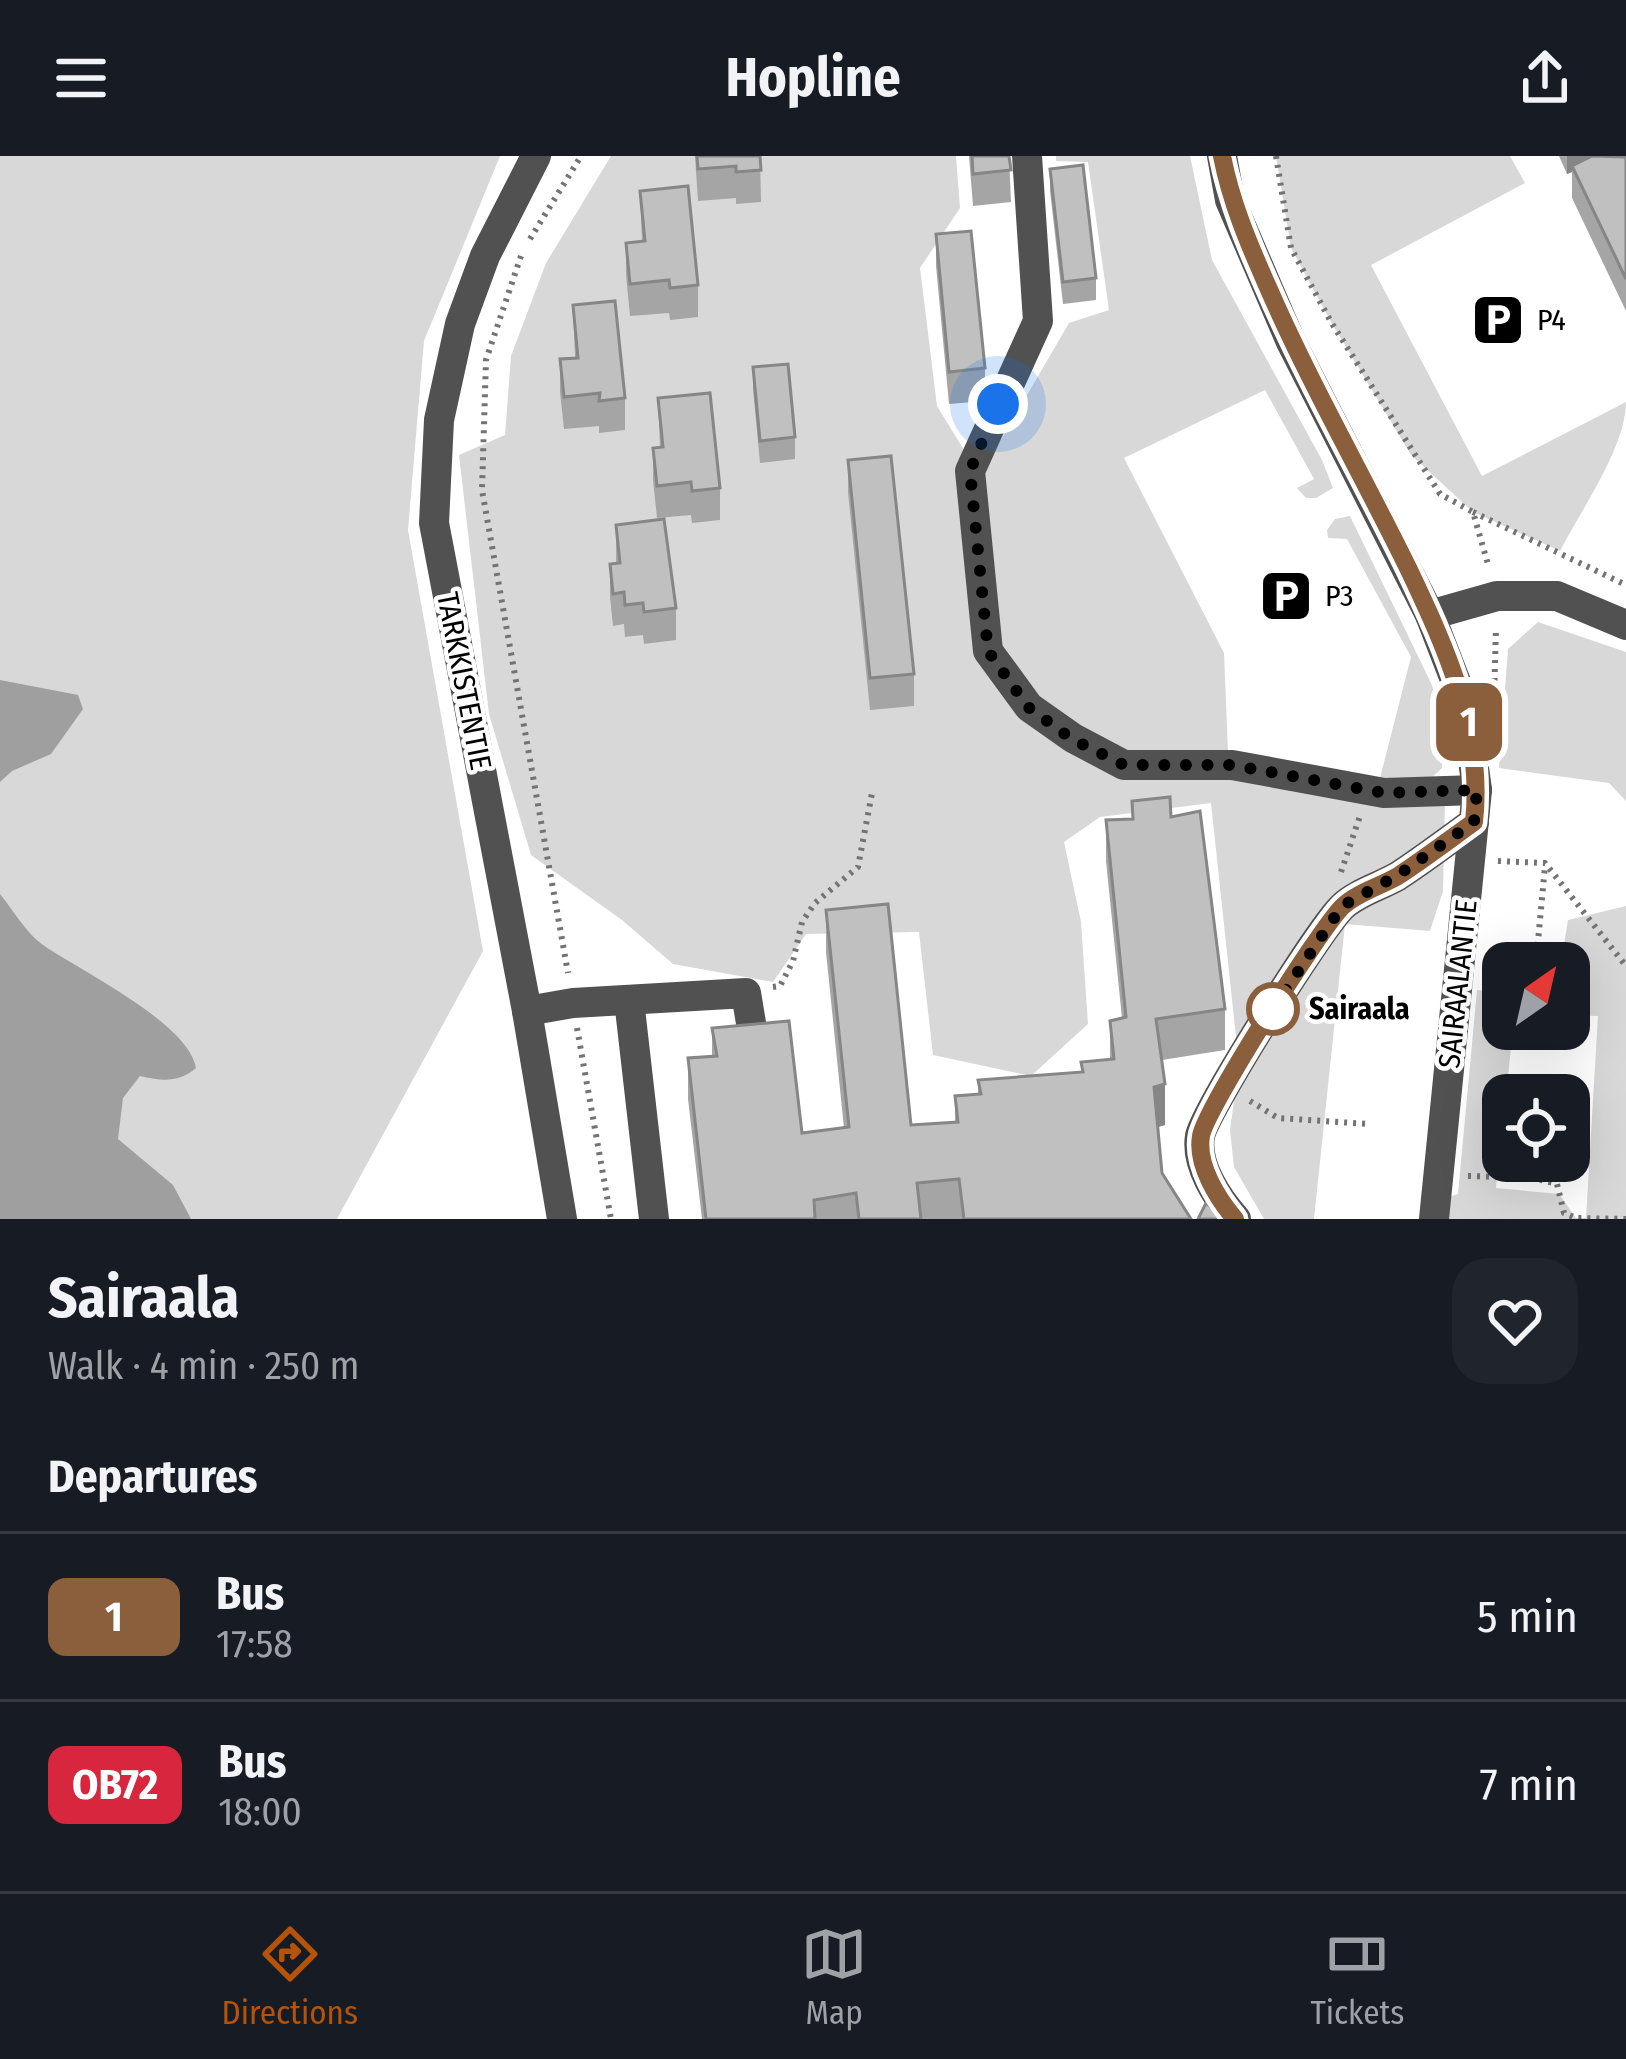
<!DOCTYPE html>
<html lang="en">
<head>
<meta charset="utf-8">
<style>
	:root { --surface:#171b24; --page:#20242c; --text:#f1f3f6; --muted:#9ea1a6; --line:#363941; --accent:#b45309 }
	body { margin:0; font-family:"Fira Sans Condensed",sans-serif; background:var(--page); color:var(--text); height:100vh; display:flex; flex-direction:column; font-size:45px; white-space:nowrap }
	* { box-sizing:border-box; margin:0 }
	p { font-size:39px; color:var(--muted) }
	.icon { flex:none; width:66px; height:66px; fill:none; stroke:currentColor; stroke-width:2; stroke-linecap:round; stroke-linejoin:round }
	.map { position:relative; height:1063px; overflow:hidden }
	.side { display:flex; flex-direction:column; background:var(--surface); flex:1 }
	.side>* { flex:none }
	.badge { padding:0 24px; border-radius:18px; font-size:42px; line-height:78px }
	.needle { width:78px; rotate:34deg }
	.controls { position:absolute; left:1482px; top:786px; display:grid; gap:24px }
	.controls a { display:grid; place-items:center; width:108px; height:108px; border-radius:24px; background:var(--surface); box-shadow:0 12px 48px #0002; font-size:60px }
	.you { position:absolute; width:60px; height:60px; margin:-30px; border:9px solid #fff; border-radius:50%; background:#1a73e8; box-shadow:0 0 0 18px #1a73e833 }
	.map>.badge { position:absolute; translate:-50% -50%; box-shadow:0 0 0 6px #fff }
	h2 { padding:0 48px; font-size:45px; line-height:108px }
	.round { display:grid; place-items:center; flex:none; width:126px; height:126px; border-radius:36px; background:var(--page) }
	.head { display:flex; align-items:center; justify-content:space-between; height:204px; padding:0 48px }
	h1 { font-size:57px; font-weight:700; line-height:90px }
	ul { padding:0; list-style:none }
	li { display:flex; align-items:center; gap:36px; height:168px; padding:0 48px; border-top:3px solid var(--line) }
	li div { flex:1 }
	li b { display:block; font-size:45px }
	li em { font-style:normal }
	li .badge { min-width:132px; font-weight:700; text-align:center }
	header { display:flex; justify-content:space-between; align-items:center; height:156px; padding:0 48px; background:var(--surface); font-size:54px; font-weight:700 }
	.tab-bar { display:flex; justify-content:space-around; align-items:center; height:168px; border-top:3px solid var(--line); background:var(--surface); font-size:33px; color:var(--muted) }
	.tab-bar a { display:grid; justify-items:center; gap:6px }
	.tab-bar .active { color:var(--accent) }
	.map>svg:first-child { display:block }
	.green { fill:#d8d8d8 }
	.water { fill:#9f9f9f }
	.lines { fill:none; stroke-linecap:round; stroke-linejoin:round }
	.path { stroke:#737373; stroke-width:6; stroke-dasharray:3 6; stroke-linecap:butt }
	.minor { stroke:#515151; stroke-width:30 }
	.wall { fill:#a5a5a5 }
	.shaded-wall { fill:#868686 }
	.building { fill:#c0c0c0; stroke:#868686; stroke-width:3 }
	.line-casing { stroke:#fff; stroke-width:27 }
	.line { stroke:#8b5e3c; stroke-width:18 }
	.walk { stroke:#000; stroke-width:12; stroke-dasharray:0 21.6 }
	.stop-dot { fill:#fff; stroke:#8b5e3c; stroke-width:6 }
	.labels { text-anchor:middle; stroke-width:9; stroke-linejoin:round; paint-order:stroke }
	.poi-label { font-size:30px; fill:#000; stroke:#fff; text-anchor:start }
	.street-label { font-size:30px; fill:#000; stroke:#fff }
	.stop-label { font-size:30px; font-weight:bold; fill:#000; stroke:#fff; text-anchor:start }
</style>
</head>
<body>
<header><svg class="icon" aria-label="menu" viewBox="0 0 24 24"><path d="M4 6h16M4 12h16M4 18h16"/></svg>Hopline<svg class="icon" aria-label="share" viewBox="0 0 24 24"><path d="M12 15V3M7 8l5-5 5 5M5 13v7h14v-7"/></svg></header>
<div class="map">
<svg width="1626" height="1063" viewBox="0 0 1626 1063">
	<rect width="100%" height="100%" fill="#fff"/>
	<g class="green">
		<polygon points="0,0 500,0 424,185 408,374 483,795 337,1063 0,1063"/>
		<polygon points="611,0 956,0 960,52 920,112 937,250 980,320 1069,167 1109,154 1088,6 1056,5 1056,0 1190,0 1212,104 1322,304 1333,332 1316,342 1306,342 1297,332 1314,323 1265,234 1124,302 1224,497 1228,596 1445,646 1443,735 1430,775 1345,768 1314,1063 1264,1063 1234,1011 1230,974 1239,909 1211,647 1100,661 1064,686 1081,766 1088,868 1031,920 933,899 919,776 806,778 773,826 673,808 622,764 531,699 489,558 459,299 505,279 511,200 546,107"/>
		<path d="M1276 0H1510L1525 27 1371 109 1482 320 1626 246C1626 291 1581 354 1560 395L1473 356 1411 299 1331 166 1291 92Z"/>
		<polygon points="1350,360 1431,527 1445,565 1442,612 1428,625 1380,622 1411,501 1347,383 1328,382 1327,374 1335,363"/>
		<polygon points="1538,466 1626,496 1626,645 1609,627 1499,612 1508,493"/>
		<polygon points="1626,750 1626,1063 1447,1063 1451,1040 1458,1038 1477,834 1503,837 1503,873 1513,873 1506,939 1503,939 1496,1032 1559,1038 1576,1062 1586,1062 1598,860 1569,859 1569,807 1561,807 1568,764"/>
	</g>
	<g class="water">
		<polygon points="0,524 78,539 83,553 51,598 12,615 0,626"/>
		<path d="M0 738C13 754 26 777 43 789 79 814 189 867 196 912 179 927 161 925 140 920L123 942 118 983 173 1029 191 1063H0Z"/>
	</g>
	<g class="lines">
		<g class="path">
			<polyline points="1276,0 1291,92 1331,166 1440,338 1473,356 1489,412"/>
			<polyline points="530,83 581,0"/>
			<polyline points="521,100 486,204 482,334 568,817"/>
			<polyline points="1473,356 1626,429"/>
			<polyline points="1494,543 1496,472"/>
			<polyline points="1498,705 1545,707 1626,810"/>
			<polyline points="1341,716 1360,660"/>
			<polyline points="1536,807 1545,710"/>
			<polyline points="773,831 780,830 793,805 802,766 815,747 858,711 872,637"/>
			<polyline points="1483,841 1503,842"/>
			<polyline points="577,872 611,1063"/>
			<polyline points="1250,945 1278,962 1368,968"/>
			<polyline points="1468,1020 1534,1022 1557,1028 1564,1057 1576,1062 1626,1063"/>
		</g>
		<g class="minor">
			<polyline points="536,0 485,100 460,168 439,264 434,367 527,855 562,1063"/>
			<polyline points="1027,0 1038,165 970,315 988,495 1029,551 1073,582 1124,609 1232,609 1384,637 1477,634"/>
			<polyline points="1222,0 1230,44 1291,186 1430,459 1466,552 1477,634 1434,1063"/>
			<polyline points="1430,459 1497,440 1557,440 1626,469"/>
			<polyline points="629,844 654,1063"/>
			<polyline points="527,855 573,847 746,837 754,885"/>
			<path d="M1236 1063C1218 1043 1195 1009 1200 980 1205 955 1320 772 1342 751 1356 737 1381 730 1398 720 1424 703 1449 684 1474 666"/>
		</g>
	</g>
	<g class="wall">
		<polygon points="695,0 760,0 761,46 736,48 736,42 698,45"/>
		<polygon points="969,0 1009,0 1011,46 973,50"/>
		<polygon points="1559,0 1626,1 1626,155 1572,42 1572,16 1567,18"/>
		<polygon points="1050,13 1096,122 1096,144 1063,148 1050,35"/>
		<polygon points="640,35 698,129 698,161 670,164 669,157 630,160 626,119 626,87 642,86"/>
		<polygon points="936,78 985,212 985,245 949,248 936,110"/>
		<polygon points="573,149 625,242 625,274 599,277 599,270 564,273 560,236 560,203 575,202"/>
		<polygon points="753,211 795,281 795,303 760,307 753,233"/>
		<polygon points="658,242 720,332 720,364 692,367 691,359 657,362 653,324 653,292 660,291"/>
		<polygon points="848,304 914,518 914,550 870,554 848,336"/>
		<polygon points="616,369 676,452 676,484 644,488 643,479 625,481 624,468 613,470 610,441 610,408 616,407"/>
		<polygon points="1132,645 1171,661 1225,853 1225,894 1162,904 1165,969 1158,971 1162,1017 1191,1063 702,1063 688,943 688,902 712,900 712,872 802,977 844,972 826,796 826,754 911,969 955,966 955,940 978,938 978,924 1081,916 1081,906 1110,903 1110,865 1122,862 1106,705 1106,664 1132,663"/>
	</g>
	<g class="shaded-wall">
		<polygon points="1567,0 1604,0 1572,10 1572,16 1567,18"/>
		<polygon points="1165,928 1165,969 1154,972 1154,931"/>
	</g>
	<g class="building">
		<polygon points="697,0 760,0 761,14 736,16 736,10 698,13"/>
		<polygon points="972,0 1009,0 1011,14 973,18"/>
		<polygon points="1592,0 1626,1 1626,123 1572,10"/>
		<polygon points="1083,9 1096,122 1063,126 1050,13"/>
		<polygon points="688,30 698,129 670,132 669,124 630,128 626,87 645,85 640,35"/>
		<polygon points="971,75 985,212 949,216 936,78"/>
		<polygon points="615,145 625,242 599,245 600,237 564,241 560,203 578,202 573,149"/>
		<polygon points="788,208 795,281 760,285 753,211"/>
		<polygon points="710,237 720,332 692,335 691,326 657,330 653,292 663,291 658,242"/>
		<polygon points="891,300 914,518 870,522 848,304"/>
		<polygon points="664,363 676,452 644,456 643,447 625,449 624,436 613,438 610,408 620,407 616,369"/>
		<polygon points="1170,641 1171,661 1200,655 1225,853 1156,863 1165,928 1154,931 1162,1017 1191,1063 964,1063 959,1023 917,1027 921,1063 859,1063 856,1037 814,1044 815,1063 706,1063 688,902 717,900 712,872 789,865 802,977 849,971 826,754 888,748 911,969 958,966 955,940 981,938 978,924 1083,916 1081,906 1114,903 1110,865 1126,861 1106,664 1133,663 1132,645"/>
		<polygon points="1206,1047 1225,1063 1198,1063"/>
	</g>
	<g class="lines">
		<g class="line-casing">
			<path id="line" d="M1222 0C1231 46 1248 86 1267 129 1309 226 1362 318 1409 414 1447 494 1484 576 1474 666 1449 684 1424 703 1398 720 1381 730 1356 737 1342 751 1320 773 1205 954 1201 980 1196 1009 1218 1043 1235 1063"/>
		</g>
		<use href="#line" class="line"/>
		<polyline class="walk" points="998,248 970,315 988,495 1028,551 1072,583 1124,609 1232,609 1384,637 1477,634 1474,666 1398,719 1342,750 1273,853"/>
	</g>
	<defs>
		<g id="parking-square" transform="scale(2.7)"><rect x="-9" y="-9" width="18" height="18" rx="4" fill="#000" stroke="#fff"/><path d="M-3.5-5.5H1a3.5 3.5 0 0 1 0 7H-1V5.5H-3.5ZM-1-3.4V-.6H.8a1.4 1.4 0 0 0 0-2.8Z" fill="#fff"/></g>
	</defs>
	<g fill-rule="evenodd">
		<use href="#parking-square" x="1498" y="164"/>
		<use href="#parking-square" x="1286" y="440"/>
	</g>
	<circle class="stop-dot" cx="1273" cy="853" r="24"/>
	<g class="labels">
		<g class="poi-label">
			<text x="1537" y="174">P4</text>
			<text x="1325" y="450">P3</text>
		</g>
		<g class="street-label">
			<text transform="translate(464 525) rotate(79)" y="10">TARKKISTENTIE</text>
			<text transform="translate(1458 828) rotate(-84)" y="10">SAIRAALANTIE</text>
		</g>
		<g class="stop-label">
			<text x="1309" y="863">Sairaala</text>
		</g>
	</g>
</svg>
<div class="controls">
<a><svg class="needle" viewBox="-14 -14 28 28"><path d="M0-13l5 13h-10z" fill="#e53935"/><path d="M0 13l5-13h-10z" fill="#9ea1a6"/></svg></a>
<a><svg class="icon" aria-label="locate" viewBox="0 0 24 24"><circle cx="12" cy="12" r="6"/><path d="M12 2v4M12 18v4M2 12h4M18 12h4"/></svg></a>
</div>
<div class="you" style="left:998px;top:248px"></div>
<b class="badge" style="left:1469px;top:566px;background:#8b5e3c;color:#fff">1</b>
</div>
<section class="side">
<div class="head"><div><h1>Sairaala</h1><p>Walk · 4 min · 250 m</p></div><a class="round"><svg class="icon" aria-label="heart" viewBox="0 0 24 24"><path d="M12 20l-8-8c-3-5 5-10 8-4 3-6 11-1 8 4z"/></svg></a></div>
<h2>Departures</h2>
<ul>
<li><span class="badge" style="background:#8b5e3c;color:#fff">1</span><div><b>Bus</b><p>17:58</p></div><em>5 min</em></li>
<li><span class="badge" style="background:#d7263d;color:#fff">OB72</span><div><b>Bus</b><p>18:00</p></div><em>7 min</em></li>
</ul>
</section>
<nav class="tab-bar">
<a class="active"><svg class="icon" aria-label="directions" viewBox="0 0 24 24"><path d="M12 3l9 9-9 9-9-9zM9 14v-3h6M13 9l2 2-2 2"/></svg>Directions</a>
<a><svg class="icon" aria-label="map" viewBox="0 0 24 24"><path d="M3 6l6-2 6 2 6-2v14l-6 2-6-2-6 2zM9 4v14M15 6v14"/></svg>Map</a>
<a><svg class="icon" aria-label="tickets" viewBox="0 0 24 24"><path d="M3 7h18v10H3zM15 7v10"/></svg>Tickets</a>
</nav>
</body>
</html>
